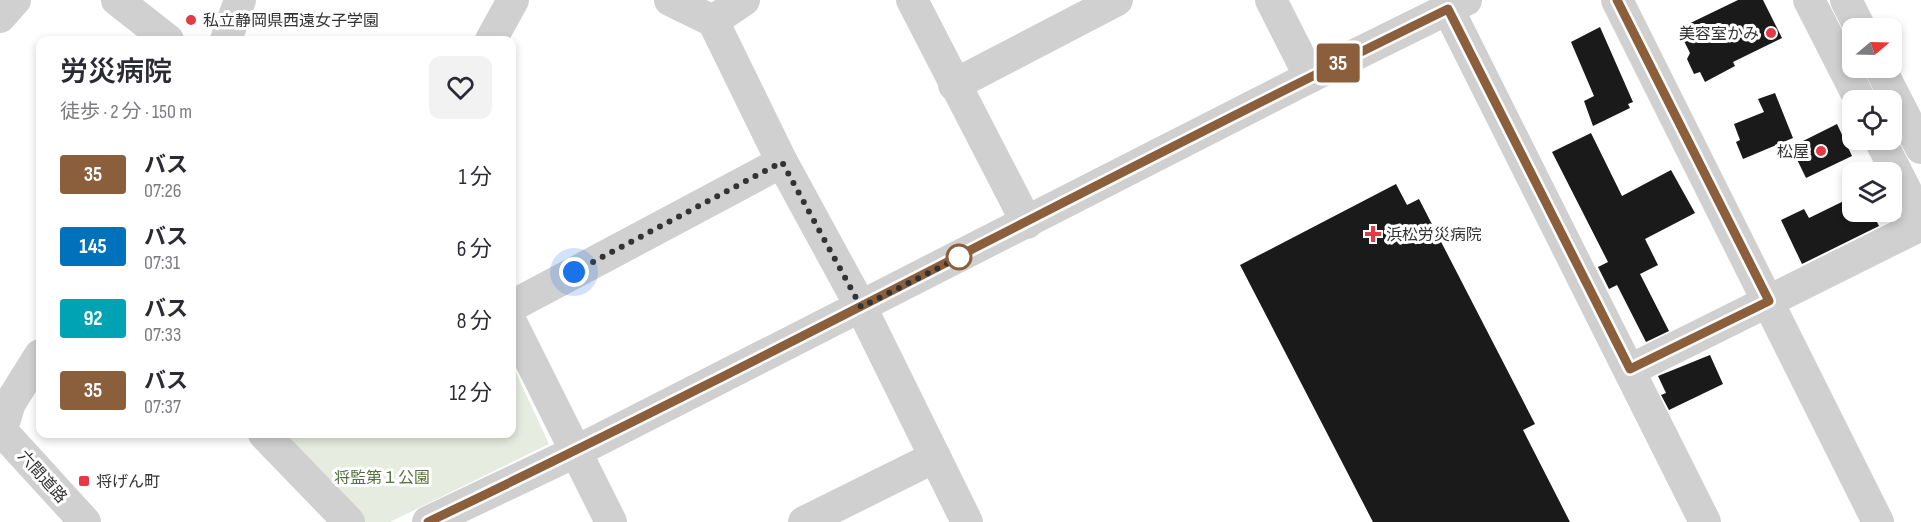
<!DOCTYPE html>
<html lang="ja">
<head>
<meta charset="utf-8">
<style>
	:root { --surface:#fff; --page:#f2f2f3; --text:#2b2b33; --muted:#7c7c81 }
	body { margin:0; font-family:"Sofia Sans Condensed","Noto Sans JP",sans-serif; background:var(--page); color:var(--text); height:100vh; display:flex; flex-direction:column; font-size:22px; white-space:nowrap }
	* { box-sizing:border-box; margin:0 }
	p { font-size:20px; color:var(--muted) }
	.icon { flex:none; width:33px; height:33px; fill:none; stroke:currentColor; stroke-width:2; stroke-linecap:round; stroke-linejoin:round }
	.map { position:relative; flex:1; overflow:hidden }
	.drawer { position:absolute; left:36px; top:36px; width:480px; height:402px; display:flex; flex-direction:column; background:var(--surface); border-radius:12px; box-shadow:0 3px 9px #0003 }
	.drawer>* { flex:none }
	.badge { padding:0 12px; border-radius:4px; font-size:21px; line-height:39px }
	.needle { width:39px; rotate:71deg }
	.tools { position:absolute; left:1842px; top:18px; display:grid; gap:12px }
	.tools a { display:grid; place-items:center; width:60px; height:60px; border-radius:12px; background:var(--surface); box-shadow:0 3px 9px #0003; font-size:30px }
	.you { position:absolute; width:30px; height:30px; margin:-15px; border:4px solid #fff; border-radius:50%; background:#1a73e8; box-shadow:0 0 0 9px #1a73e833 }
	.map>.badge { position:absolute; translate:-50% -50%; box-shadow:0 0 0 3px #fff }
	.round { display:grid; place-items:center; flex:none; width:63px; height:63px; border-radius:12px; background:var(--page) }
	.head { display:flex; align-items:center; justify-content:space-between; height:102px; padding:0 24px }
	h1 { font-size:28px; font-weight:600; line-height:45px }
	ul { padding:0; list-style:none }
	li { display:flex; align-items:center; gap:18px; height:72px; padding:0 24px }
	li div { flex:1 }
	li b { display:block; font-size:22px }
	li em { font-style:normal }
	li .badge { min-width:66px; font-weight:700; text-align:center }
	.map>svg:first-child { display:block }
	.green { fill:#e6ecdf }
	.building { fill:#1a1a1a }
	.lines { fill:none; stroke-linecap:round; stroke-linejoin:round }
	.minor { stroke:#d0d0d0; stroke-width:32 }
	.line-casing { stroke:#fff; stroke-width:14 }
	.line { stroke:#8b5e3c; stroke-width:9 }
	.walk { stroke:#333; stroke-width:6; stroke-dasharray:0 10.8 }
	.poi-dot { fill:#e63946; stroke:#fff; stroke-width:2 }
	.stop-dot { fill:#fff; stroke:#8b5e3c; stroke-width:3 }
	.labels { text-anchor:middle; stroke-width:6; stroke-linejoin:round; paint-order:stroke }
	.poi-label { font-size:16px; fill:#333; stroke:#fff; text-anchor:start }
	.street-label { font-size:16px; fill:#333; stroke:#fff }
	.park-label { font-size:16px; fill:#56703f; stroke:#fff }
</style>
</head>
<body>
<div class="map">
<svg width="1921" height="522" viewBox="0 0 1921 522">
	<rect width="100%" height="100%" fill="#fff"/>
	<polygon class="green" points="512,364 549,444 390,522 363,522 284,434 512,434"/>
	<g class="building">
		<polygon points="1738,0 1763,0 1782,38 1733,62 1735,66 1705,82 1700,72 1694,74 1687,59 1690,53 1678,29"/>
		<polygon points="1600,27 1633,102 1628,104 1630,108 1593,126 1584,101 1594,96 1571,42"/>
		<polygon points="1775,93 1793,138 1743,159 1736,142 1740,140 1734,124 1764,112 1758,99"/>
		<polygon points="1837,124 1852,156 1806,178 1791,147"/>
		<polygon points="1591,133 1622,196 1671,170 1695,213 1645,239 1658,265 1640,274 1669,331 1646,342 1617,285 1609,289 1598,267 1608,262 1552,152"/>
		<polygon points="1396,184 1407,205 1419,199 1535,424 1523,430 1570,522 1373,522 1240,265"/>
		<polygon points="1852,197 1852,212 1872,212 1879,226 1802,264 1781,220 1804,209 1809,218"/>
		<polygon points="1710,355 1723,384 1669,410 1661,395 1666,393 1658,376"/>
	</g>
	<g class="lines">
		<g class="minor">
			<polyline points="117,0 168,40"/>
			<polyline points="670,0 713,21 744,0"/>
			<polyline points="912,0 1027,223"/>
			<polyline points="1271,0 1310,77"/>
			<polyline points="1617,0 1878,522"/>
			<polyline points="1809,0 1860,100"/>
			<polyline points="1846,0 1860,28"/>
			<polyline points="1448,9 1705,522"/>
			<polyline points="0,17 15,0"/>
			<polyline points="713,21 782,162 861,307 967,522"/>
			<polyline points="226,40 240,0"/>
			<polyline points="491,40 513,0"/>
			<polyline points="1880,68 1921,148"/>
			<polyline points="954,85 1117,0"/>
			<polyline points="1880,140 1921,220"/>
			<polyline points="512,306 782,162"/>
			<polyline points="512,324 611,522"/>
			<polyline points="1630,370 1921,225"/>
			<polyline points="0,429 85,522"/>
			<polyline points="264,434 349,522"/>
			<polyline points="0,435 10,403 40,355"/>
			<polyline points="428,522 575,452 1310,77 1466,0"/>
			<polyline points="804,522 935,457"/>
		</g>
	</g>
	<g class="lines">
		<g class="line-casing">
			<path id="line" d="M428 522C771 358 1106 176 1448 9L1630 369 1769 301 1617 0"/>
		</g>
		<use href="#line" class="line"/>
		<polyline class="walk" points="574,272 782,162 861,307 964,255 959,257"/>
	</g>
	<g class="poi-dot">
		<circle cx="191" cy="20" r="6"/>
		<circle cx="1771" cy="33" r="6"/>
		<circle cx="1821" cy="151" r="6"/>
		<path d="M1370 225h6v6h6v6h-6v6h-6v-6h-6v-6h6z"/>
		<rect x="78" y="475" width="12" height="12" rx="3"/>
	</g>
	<circle class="stop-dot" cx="959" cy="257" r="12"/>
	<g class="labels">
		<g class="poi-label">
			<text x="203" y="26">私立静岡県西遠女子学園</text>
			<text x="1759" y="39" text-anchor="end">美容室かみ</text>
			<text x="1809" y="157" text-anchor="end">松屋</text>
			<text x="1386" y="240">浜松労災病院</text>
			<text x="96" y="487">将げん町</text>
		</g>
		<g class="street-label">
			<text transform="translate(43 476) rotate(48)" y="6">六間道路</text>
		</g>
		<g class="park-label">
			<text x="382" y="483">将監第１公園</text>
		</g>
	</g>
</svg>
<div class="tools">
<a><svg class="needle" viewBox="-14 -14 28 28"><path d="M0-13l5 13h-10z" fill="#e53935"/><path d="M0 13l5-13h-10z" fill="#7c7c81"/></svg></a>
<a><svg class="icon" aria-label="locate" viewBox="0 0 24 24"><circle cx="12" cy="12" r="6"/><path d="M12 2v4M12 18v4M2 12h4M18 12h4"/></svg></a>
<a><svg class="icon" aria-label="layers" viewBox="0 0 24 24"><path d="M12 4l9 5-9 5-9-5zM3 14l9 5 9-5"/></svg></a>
</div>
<div class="you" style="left:574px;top:272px"></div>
<b class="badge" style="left:1338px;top:63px;background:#8b5e3c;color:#fff">35</b>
<section class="drawer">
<div class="head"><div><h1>労災病院</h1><p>徒歩 · 2 分 · 150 m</p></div><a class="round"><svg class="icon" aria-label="heart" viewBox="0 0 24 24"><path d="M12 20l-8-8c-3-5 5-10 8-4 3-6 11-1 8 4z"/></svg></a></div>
<ul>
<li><span class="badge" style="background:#8b5e3c;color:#fff">35</span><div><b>バス</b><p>07:26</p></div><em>1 分</em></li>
<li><span class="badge" style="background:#0072bc;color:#fff">145</span><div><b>バス</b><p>07:31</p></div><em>6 分</em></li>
<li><span class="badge" style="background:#00a3b4;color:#fff">92</span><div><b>バス</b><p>07:33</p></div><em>8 分</em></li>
<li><span class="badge" style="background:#8b5e3c;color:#fff">35</span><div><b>バス</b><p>07:37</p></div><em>12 分</em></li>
</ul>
</section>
</div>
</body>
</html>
